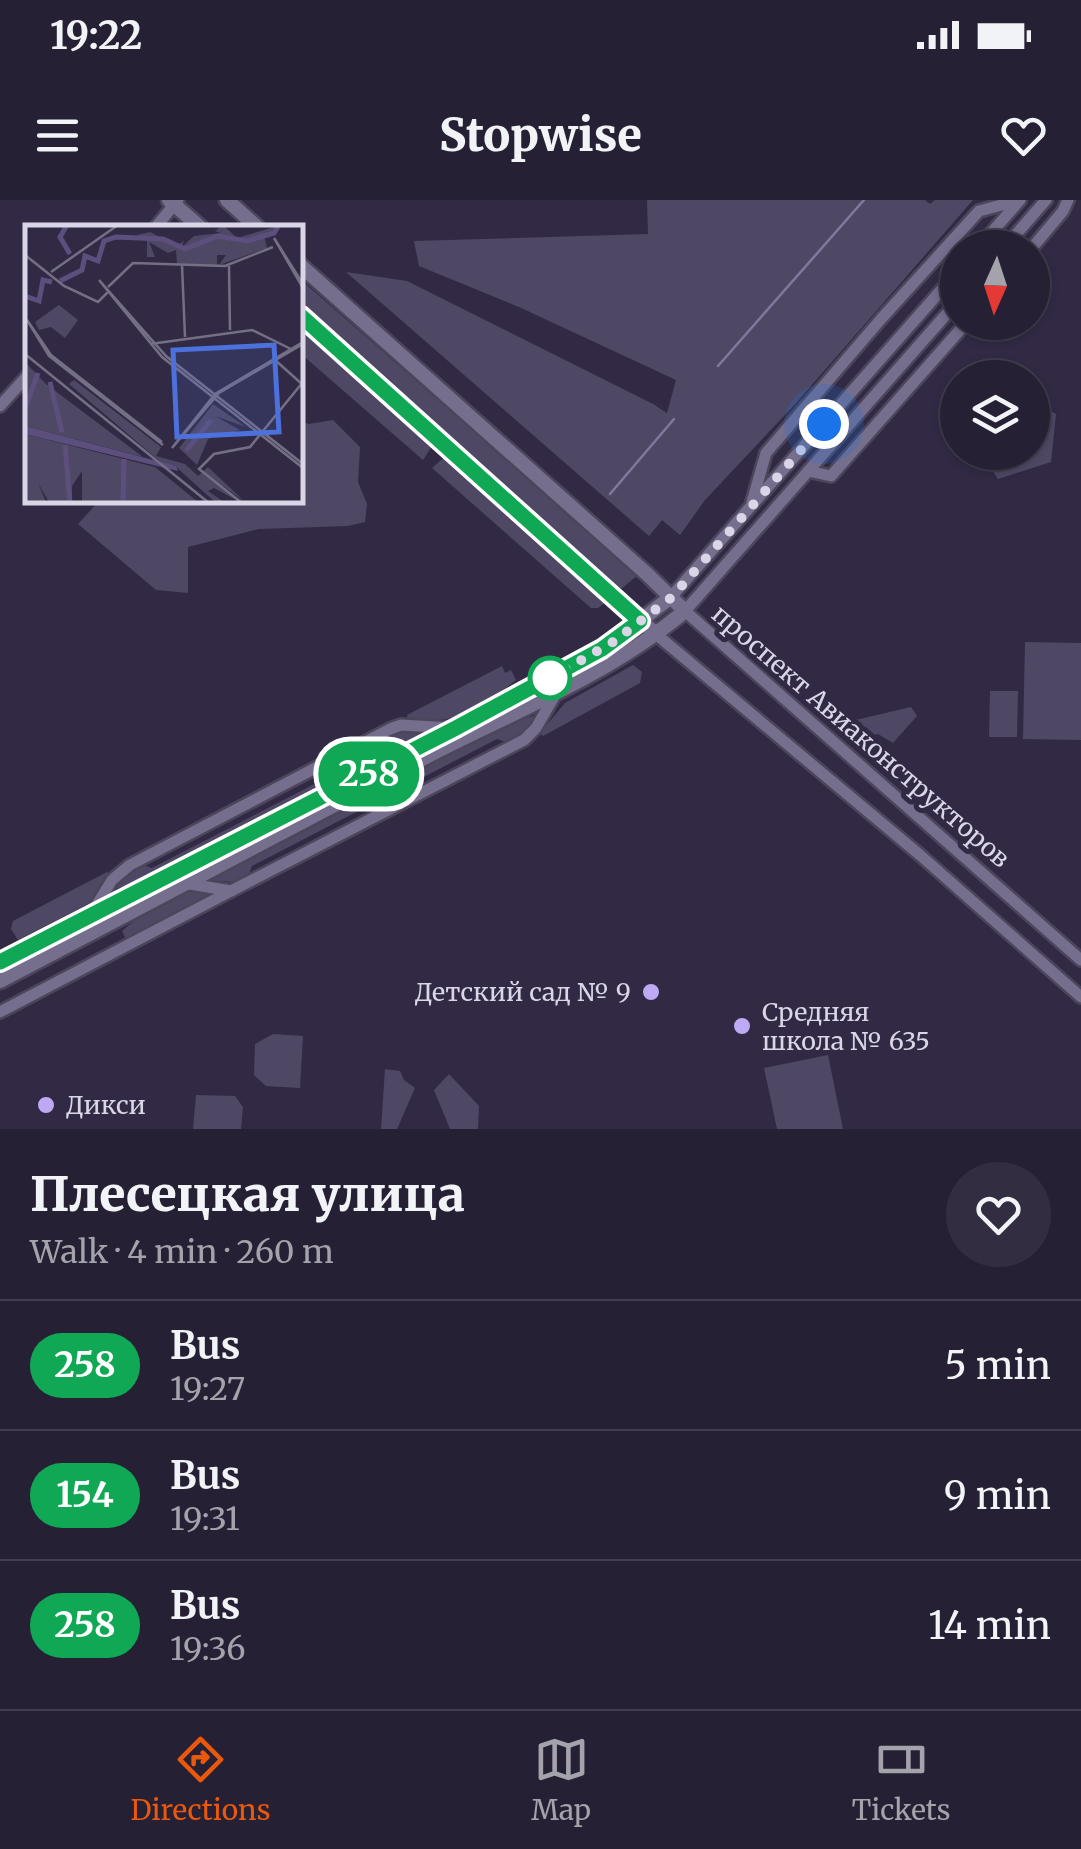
<!DOCTYPE html>
<html lang="en">
<head>
<meta charset="utf-8">
<style>
	:root { --surface:#262034; --page:#322d40; --text:#f1f3f6; --muted:#a4a3ac; --line:#423e4f; --accent:#ea580c }
	body { margin:0; font-family:Merriweather,serif; background:var(--page); color:var(--text); height:100vh; display:flex; flex-direction:column; font-size:38px; white-space:nowrap }
	* { box-sizing:border-box; margin:0 }
	p { font-size:32px; color:var(--muted) }
	.icon { flex:none; width:55px; height:55px; fill:none; stroke:currentColor; stroke-width:2; stroke-linecap:round; stroke-linejoin:round }
	.map { position:relative; height:929px; overflow:hidden }
	.drawer { display:flex; flex-direction:column; background:var(--surface); flex:1 }
	.drawer>* { flex:none }
	.badge { padding:0 20px; border-radius:32px; font-size:35px; line-height:65px }
	.needle { width:65px; rotate:183deg }
	.controls { position:absolute; left:940px; top:30px; display:grid; gap:20px }
	.controls a { display:grid; place-items:center; width:110px; height:110px; border-radius:50%; background:var(--surface); box-shadow:0 2px 8px #0004,0 0 0 2px var(--line); font-size:50px }
	.you { position:absolute; width:50px; height:50px; margin:-25px; border:8px solid #fff; border-radius:50%; background:#1a73e8; box-shadow:0 0 0 15px #1a73e833 }
	.map>.badge { position:absolute; translate:-50% -50%; box-shadow:0 0 0 5px #fff }
	.round { display:grid; place-items:center; flex:none; width:105px; height:105px; border-radius:52px; background:var(--page) }
	.headline { display:flex; align-items:center; justify-content:space-between; height:170px; padding:0 30px }
	h1 { font-size:48px; font-weight:800; line-height:75px }
	ul { padding:0; list-style:none }
	li { display:flex; align-items:center; gap:30px; height:130px; padding:0 30px; border-top:2px solid var(--line) }
	li div { flex:1 }
	li b { display:block; font-size:38px }
	li em { font-style:normal }
	li .badge { min-width:110px; font-weight:700; text-align:center }
	.status { display:flex; justify-content:space-between; align-items:center; height:70px; padding:0 50px; background:var(--surface); direction:ltr }
	.status svg { height:28px; fill:currentColor }
	header { display:flex; justify-content:space-between; align-items:center; height:130px; padding:0 30px; background:var(--surface); font-size:45px; font-weight:800 }
	.menu { display:flex; justify-content:space-around; align-items:center; height:140px; border-top:2px solid var(--line); background:var(--surface); font-size:28px; color:var(--muted) }
	.menu a { display:grid; justify-items:center; gap:5px }
	.menu .on { color:var(--accent) }
	.map>svg:first-child { display:block }
	.green { fill:#4f4864 }
	.lines { fill:none; stroke-linecap:round; stroke-linejoin:round }
	.stream { stroke:#82789d; stroke-width:2.5 }
	.minor-casing { stroke:#4c455b; stroke-width:16 }
	.tertiary-casing { stroke:#4c455b; stroke-width:19 }
	.minor { stroke:#756e8c; stroke-width:11 }
	.tertiary { stroke:#756e8c; stroke-width:14 }
	.line-casing { stroke:#fff; stroke-width:22 }
	.line { stroke:#10a855; stroke-width:15 }
	.walk { stroke:#dad6e7; stroke-width:10; stroke-dasharray:0 18 }
	.stop-dot { fill:#fff; stroke:#10a855; stroke-width:5 }
	.poi-dot { fill:#bea9f5; stroke:#322a45; stroke-width:4 }
	.labels { text-anchor:middle; stroke-width:10; stroke-linejoin:round; paint-order:stroke }
	.street-label { font-size:25px; fill:#dad6e7; stroke:#322a45 }
	.poi-label { font-size:25px; fill:#dad6e7; stroke:#322a45; text-anchor:start }
	.inset-river { fill:none; stroke:#5c4f7d; stroke-width:5 }
	.inset-road { fill:none; stroke:#756f86; stroke-width:2.5 }
	.view { fill:#4c70dc; fill-opacity:0.15; stroke:#4c70dc; stroke-width:5 }
	.inset-edge { fill:none; stroke:#dad6e7; stroke-width:5 }
</style>
</head>
<body>
<div class="status"><b>19:22</b><svg viewBox="0 0 49 12"><path d="M0 12V9h3v3zM5 12V6h3v6zM10 12V3h3v9zM15 12V0h3v12zM26 1h20v11H26zM47 4h2v5h-2z"/></svg></div>
<header><svg class="icon" aria-label="menu" viewBox="0 0 24 24"><path d="M4 6h16M4 12h16M4 18h16"/></svg>Stopwise<svg class="icon" aria-label="heart" viewBox="0 0 24 24"><path d="M12 20l-8-8c-3-5 5-10 8-4 3-6 11-1 8 4z"/></svg></header>
<div class="map">
<svg width="1081" height="929" viewBox="0 0 1081 929">
	<rect width="100%" height="100%" fill="#322a45"/>
	<g class="green">
		<polygon points="647,0 925,0 930,4 935,0 973,0 797,202 705,300 680,335 662,320 649,336 346,72 407,81 653,204 667,213 676,180 519,107 419,66 414,41 648,34"/>
		<polygon points="300,79 638,375 621,389 300,108"/>
		<polygon points="300,125 434,243 423,260 300,153"/>
		<polygon points="1033,202 1056,214 1051,262 998,279 981,253 1032,252"/>
		<polygon points="333,220 360,247 358,282 367,304 365,322 348,326 259,329 188,347 188,393 156,390 78,324 100,300 300,300 300,221 309,224"/>
		<path d="M447 255C502 302 552 353 607 401L598 408H591L432 268Z"/>
		<polygon points="1025,442 1081,443 1081,540 1023,539"/>
		<polygon points="633,465 642,472 640,483 543,536 540,533 565,503"/>
		<path d="M502 466 505 473 511 470 516 480C472 515 465 522 408 520L407 515Z"/>
		<polygon points="990,491 1018,491 1017,537 989,537"/>
		<polygon points="911,507 917,516 893,543 878,534 862,538 847,526 847,522"/>
		<polygon points="533,516 534,519 527,530 506,542 497,539 252,666 248,677 234,682 206,680 497,528"/>
		<polygon points="410,530 432,532 158,677 115,689 127,673 143,665 152,668 386,547 388,537"/>
		<polygon points="107,672 111,675 90,703 18,740 11,729 13,721"/>
		<path d="M193 691 207 692 210 695 126 739 122 731C143 714 165 694 193 691Z"/>
		<polygon points="273,834 303,836 300,888 266,886 254,875 255,844"/>
		<polygon points="828,855 843,929 777,929 764,868"/>
		<polygon points="385,869 400,871 404,880 415,888 397,929 381,929"/>
		<polygon points="449,874 479,906 478,929 450,929 434,890"/>
		<polygon points="196,895 235,896 243,907 241,929 193,929"/>
	</g>
	<g class="lines">
		<g class="stream">
			<polyline points="718,166 864,0"/>
			<polyline points="610,294 674,219"/>
		</g>
		<g class="minor-casing">
			<g id="minor">
				<polyline points="155,28 178,0"/>
				<polyline points="978,48 1020,0"/>
				<polyline points="1004,48 1046,0"/>
				<polyline points="1032,48 1063,11 1068,0"/>
				<polyline points="958,101 685,411 1081,760"/>
				<polyline points="0,206 28,175"/>
				<polyline points="808,271 831,276 967,122"/>
				<polyline points="752,302 766,253 881,119 979,11 1020,0"/>
				<polyline points="671,397 958,71"/>
				<polyline points="657,435 920,655 1081,797"/>
				<polyline points="184,683 231,691 524,540 536,528 555,495"/>
				<polyline points="90,716 112,680 130,665 390,529 401,525 452,528"/>
				<polyline points="0,812 231,691"/>
			</g>
		</g>
		<g class="tertiary-casing">
			<g id="tertiary">
				<polyline points="169,0 201,28"/>
				<polyline points="227,0 258,28"/>
				<polyline points="300,115 657,435"/>
				<polyline points="0,762 154,685 550,478 613,442 671,397"/>
				<path d="M0 781C142 707 284 631 426 557 515 511 607 476 685 411L647 374 300 65"/>
			</g>
		</g>
		<use href="#minor" class="minor"/>
		<use href="#tertiary" class="tertiary"/>
	</g>
	<g class="lines">
		<g class="line-casing">
			<polyline id="line" points="0,762 456,528 602,449 640,421 300,115"/>
		</g>
		<use href="#line" class="line"/>
		<polyline class="walk" points="550,478 613,442 672,397 824,224"/>
	</g>
	<circle class="stop-dot" cx="550" cy="478" r="20"/>
	<g class="poi-dot">
		<circle cx="651" cy="792" r="10"/>
		<circle cx="742" cy="826" r="10"/>
		<circle cx="46" cy="905" r="10"/>
	</g>
	<g class="labels">
		<g class="street-label">
			<text transform="translate(861 536) rotate(41)" y="9">проспект Авиаконструкторов</text>
		</g>
		<g class="poi-label">
			<text x="631" y="801" text-anchor="end">Детский сад № 9</text>
			<text x="762" y="821">Средняя<tspan x="762" dy="29">школа № 635</tspan></text>
			<text x="66" y="914">Дикси</text>
		</g>
	</g>
	<g transform="translate(25 25)">
		<rect width="278" height="278" fill="#322a45"/>
		<path d="M198 0 212 13 256 0 239 11 242 23 194 40 201 30H192V41L152 39 151 25 143 28 124 17 130 32H122V14L112 10 125 7 151 21 159 16 156 23 169 11 196 8 190 6ZM34 80 53 95 40 113 26 102 14 105 10 97ZM0 137 21 159 118 232 0 201ZM49 155 136 222 131 231 160 239 173 251 183 242 220 277 180 248 215 277 189 263 183 266 199 277H190L149 240 144 244 44 159ZM188 179 221 202 190 191 215 205 183 214 172 240 154 223ZM0 209 130 242 173 277H57V246L47 261V277H24L13 258 21 277H0Z" fill="#4f4864"/>
		<path d="M0 201 151 241 153 246 0 209Z" fill="#5c4f7d"/>
		<path class="inset-river" d="M42 0 35 12 45 29M35 56 57 45 60 31 73 36 79 16 91 12 138 14 160 24 193 11 222 16 249 8 254 0M0 71 14 76 18 55 27 57M25 157 37 207M0 184 13 148M40 220 45 278M161 226 186 195M98 278 99 234"/>
		<path class="inset-road" d="M0 30 39 61 73 77 83 67M157 40 160 112M204 41 205 105M26 47 93 0M278 59 249 13 278 63M83 62 108 38 200 41 248 22M278 117 190 169 147 223 194 168 278 119M125 119 227 105 268 125M0 129 184 278M249 134 278 160M137 217 26 130 2 95 24 131 138 220M278 239 141 131 74 55 137 132 278 243M217 278 174 244 189 229 225 222 278 157"/>
		<path class="view" d="M249 120 254 207 152 212 148 125Z"/>
		<rect width="278" height="278" class="inset-edge"/>
	</g>
</svg>
<div class="controls">
<a><svg class="needle" viewBox="-14 -14 28 28"><path d="M0-13l5 13h-10z" fill="#e53935"/><path d="M0 13l5-13h-10z" fill="#a4a3ac"/></svg></a>
<a><svg class="icon" aria-label="layers" viewBox="0 0 24 24"><path d="M12 4l9 5-9 5-9-5zM3 14l9 5 9-5"/></svg></a>
</div>
<div class="you" style="left:824px;top:224px"></div>
<b class="badge" style="left:369px;top:574px;background:#10a855;color:#fff">258</b>
</div>
<section class="drawer">
<div class="headline"><div><h1>Плесецкая улица</h1><p>Walk · 4 min · 260 m</p></div><a class="round"><svg class="icon" aria-label="heart" viewBox="0 0 24 24"><path d="M12 20l-8-8c-3-5 5-10 8-4 3-6 11-1 8 4z"/></svg></a></div>
<ul>
<li><span class="badge" style="background:#10a855;color:#fff">258</span><div><b>Bus</b><p>19:27</p></div><em>5 min</em></li>
<li><span class="badge" style="background:#10a855;color:#fff">154</span><div><b>Bus</b><p>19:31</p></div><em>9 min</em></li>
<li><span class="badge" style="background:#10a855;color:#fff">258</span><div><b>Bus</b><p>19:36</p></div><em>14 min</em></li>
</ul>
</section>
<nav class="menu">
<a class="on"><svg class="icon" aria-label="directions" viewBox="0 0 24 24"><path d="M12 3l9 9-9 9-9-9zM9 14v-3h6M13 9l2 2-2 2"/></svg>Directions</a>
<a><svg class="icon" aria-label="map" viewBox="0 0 24 24"><path d="M3 6l6-2 6 2 6-2v14l-6 2-6-2-6 2zM9 4v14M15 6v14"/></svg>Map</a>
<a><svg class="icon" aria-label="tickets" viewBox="0 0 24 24"><path d="M3 7h18v10H3zM15 7v10"/></svg>Tickets</a>
</nav>
</body>
</html>
